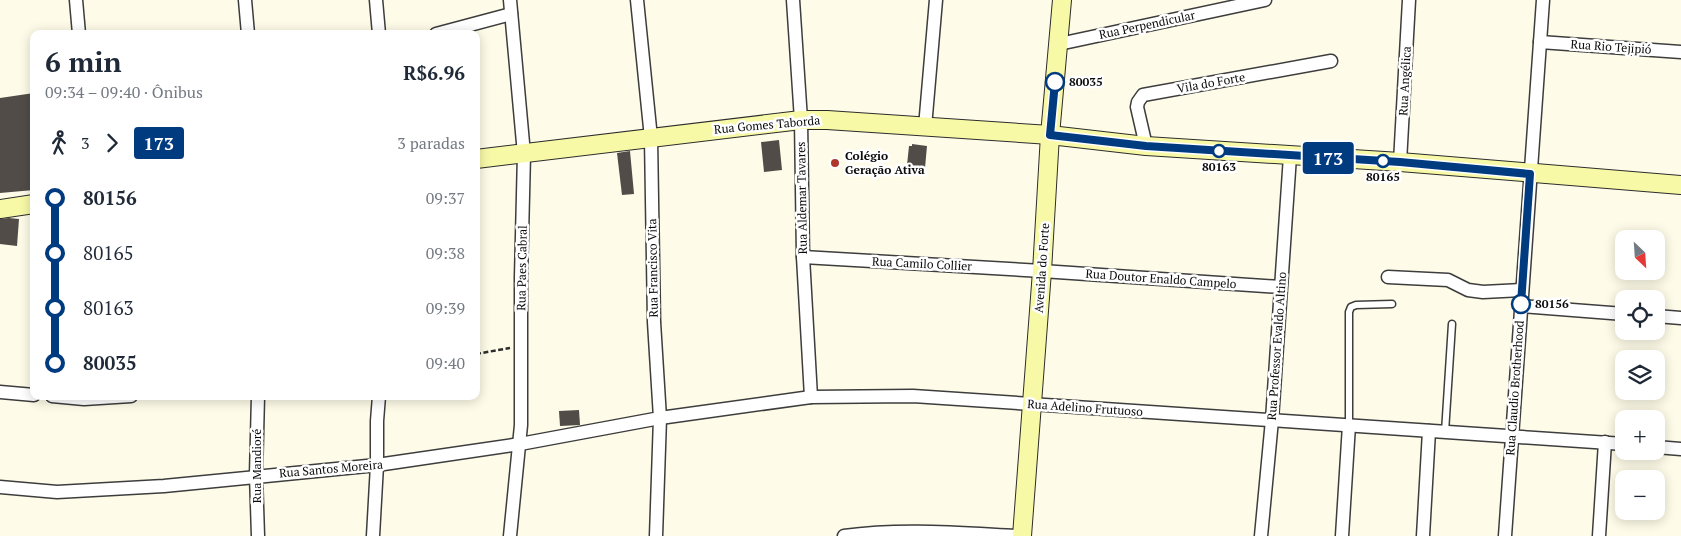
<!DOCTYPE html>
<html lang="pt">
<head>
<meta charset="utf-8">
<style>
	:root { --surface:#fff; --page:#f2f2f3; --text:#1f2937; --muted:#747a83 }
	body { margin:0; font-family:"PT Serif",serif; background:var(--page); color:var(--text); height:100vh; display:flex; flex-direction:column; font-size:19px; white-space:nowrap }
	* { box-sizing:border-box; margin:0 }
	p { font-size:16px; color:var(--muted) }
	.icon { flex:none; width:28px; height:28px; fill:none; stroke:currentColor; stroke-width:2; stroke-linecap:round; stroke-linejoin:round }
	.map { position:relative; flex:1; overflow:hidden }
	.panel { position:absolute; left:30px; top:30px; width:450px; height:370px; display:flex; flex-direction:column; background:var(--surface); border-radius:10px; box-shadow:0 2px 12px #0003 }
	.panel>* { flex:none }
	.badge { padding:0 10px; border-radius:4px; font-size:18px; line-height:32px }
	.needle { width:32px; rotate:155deg }
	.buttons { position:absolute; left:1615px; top:230px; display:grid; gap:10px }
	.buttons a { display:grid; place-items:center; width:50px; height:50px; border-radius:10px; background:var(--surface); box-shadow:0 2px 12px #0003; font-size:25px }
	.map>.badge { position:absolute; translate:-50% -50%; box-shadow:0 0 0 2px #fff }
	.legs { display:flex; align-items:center; gap:8px; height:55px; padding:0 15px; font-size:16px }
	.legs p { margin-inline-start:auto }
	.summary { display:flex; align-items:center; justify-content:space-between; height:85px; padding:0 15px }
	h1 { font-size:28px; font-weight:700; line-height:38px }
	ul { padding:0 15px; list-style:none }
	li { display:flex; align-items:center; gap:18px; height:55px; font-size:19px }
	li i { display:grid; place-items:center; width:8px; height:100%; margin:0 6px; background:currentColor }
	li i::after { content:''; width:12px; height:12px; margin:-6px; border:4px solid; border-radius:50%; background:var(--surface) }
	li p { margin-inline-start:auto }
	li:first-child i { background:linear-gradient(#0000 50%,currentColor 0) }
	li:last-child i { background:linear-gradient(currentColor 50%,#0000 0) }
	.map>svg:first-child { display:block }
	.building { fill:#514c47 }
	.lines { fill:none; stroke-linecap:round; stroke-linejoin:round }
	.lane-casing { stroke:#3d3d3d; stroke-width:9 }
	.street-casing { stroke:#3d3d3d; stroke-width:15 }
	.secondary-casing { stroke:#2c2c2c; stroke-width:20 }
	.path { stroke:#2c2c2c; stroke-width:2.5; stroke-dasharray:5 2.5; stroke-linecap:butt }
	.lane { stroke:#fff; stroke-width:6 }
	.street { stroke:#fff; stroke-width:12 }
	.secondary { stroke:#f8f9a7; stroke-width:18 }
	.line-1-casing { stroke:#fff; stroke-width:11 }
	.line-1 { stroke:#003b80; stroke-width:8 }
	.stop-1-dot { fill:#fff; stroke:#003b80; stroke-width:2.5 }
	.poi-dot { fill:#af372c; stroke:#fff; stroke-width:2 }
	.labels { text-anchor:middle; stroke-width:5; stroke-linejoin:round; paint-order:stroke }
	.street-label { font-size:12px; fill:#0a0a0a; stroke:#fff }
	.stop-label { font-size:12px; font-weight:bold; fill:#0a0a0a; stroke:#fff; text-anchor:start }
	.poi-label { font-size:12px; font-weight:bold; fill:#0a0a0a; stroke:#fff; text-anchor:start }
</style>
</head>
<body>
<div class="map">
<svg width="1681" height="536" viewBox="0 0 1681 536">
	<rect width="100%" height="100%" fill="#fefce8"/>
	<g class="building">
		<polygon points="34,93 34,190 0,193 0,98"/>
		<polygon points="779,140 782,170 764,172 761,142"/>
		<polygon points="912,144 927,146 925,168 909,167 907,165 909,146 912,146"/>
		<polygon points="630,151 634,194 622,195 617,153"/>
		<polygon points="9,218 19,219 17,246 0,244 0,219"/>
		<polygon points="579,410 580,425 560,426 559,411"/>
	</g>
	<g class="lines">
		<g class="lane-casing">
			<g id="lane">
				<polyline points="1349,425 1349,312 1351,307 1356,305 1392,304"/>
				<polyline points="1445,432 1452,324"/>
			</g>
		</g>
		<g class="street-casing">
			<g id="street">
				<polyline points="76,0 79,34"/>
				<polyline points="245,0 248,34"/>
				<polyline points="376,0 379,34"/>
				<polyline points="637,0 651,138 654,322 660,418 656,536"/>
				<polyline points="793,0 801,120 803,257 811,397"/>
				<polyline points="436,34 511,14"/>
				<polyline points="1540,42 1681,52"/>
				<polyline points="1059,44 1265,0"/>
				<polyline points="925,127 936,0"/>
				<polyline points="1146,146 1137,107 1138,102 1143,95 1331,61"/>
				<polyline points="1400,162 1409,0"/>
				<polyline points="803,257 1042,271 1280,287"/>
				<polyline points="1388,277 1448,280 1468,290 1483,292 1522,290"/>
				<polyline points="1521,306 1624,314"/>
				<polyline points="1656,316 1681,318"/>
				<polyline points="0,392 34,395"/>
				<polyline points="52,396 84,399 131,396"/>
				<polyline points="1656,447 1681,449"/>
				<polyline points="0,487 57,492 164,486 377,465 520,444 660,418 811,397 913,396 1624,444"/>
				<polyline points="258,536 256,475 258,396"/>
				<polyline points="373,536 377,465 377,421 379,396"/>
				<polyline points="510,536 521,425 521,277 524,154 510,0"/>
				<path d="M844 536C901 528 958 533 1016 536"/>
				<polyline points="1261,536 1272,420 1290,156"/>
				<polyline points="1342,536 1349,425"/>
				<polyline points="1423,536 1429,431"/>
				<polyline points="1505,536 1543,0"/>
				<polyline points="1599,536 1605,442"/>
			</g>
		</g>
		<g class="secondary-casing">
			<g id="secondary">
				<polyline points="476,159 801,120 827,120 1050,135 1146,146 1400,162 1681,185"/>
				<polyline points="0,209 34,204"/>
				<polyline points="1022,536 1042,271 1050,135 1062,0"/>
			</g>
		</g>
		<polyline class="path" points="476,354 510,348"/>
		<use href="#lane" class="lane"/>
		<use href="#street" class="street"/>
		<use href="#secondary" class="secondary"/>
	</g>
	<g class="lines">
		<g class="line-1-casing">
			<polyline id="line-1" points="1055,82 1050,135 1146,146 1400,162 1530,174 1521,304"/>
		</g>
		<use href="#line-1" class="line-1"/>
	</g>
	<g class="stop-1-dot">
		<circle cx="1055" cy="82" r="9"/>
		<circle cx="1219" cy="151" r="6"/>
		<circle cx="1383" cy="161" r="6"/>
		<circle cx="1521" cy="304" r="9"/>
	</g>
	<circle class="poi-dot" cx="835" cy="163" r="5"/>
	<g class="labels">
		<g class="street-label">
			<text transform="translate(1147 25) rotate(-12)" y="4">Rua Perpendicular</text>
			<text transform="translate(1611 47) rotate(4)" y="4">Rua Rio Tejipió</text>
			<text transform="translate(1405 81) rotate(-87)" y="4">Rua Angélica</text>
			<text transform="translate(1211 83) rotate(-10)" y="4">Vila do Forte</text>
			<text transform="translate(767 125) rotate(-5)" y="4">Rua Gomes Taborda</text>
			<text transform="translate(802 198) rotate(-91)" y="4">Rua Aldemar Tavares</text>
			<text transform="translate(922 264) rotate(3)" y="4">Rua Camilo Collier</text>
			<text transform="translate(522 268) rotate(-89)" y="4">Rua Paes Cabral</text>
			<text transform="translate(653 268) rotate(-91)" y="4">Rua Francisco Vita</text>
			<text transform="translate(1042 268) rotate(-86)" y="4">Avenida do Forte</text>
			<text transform="translate(1161 279) rotate(4)" y="4">Rua Doutor Enaldo Campelo</text>
			<text transform="translate(1277 346) rotate(-86)" y="4">Rua Professor Evaldo Altino</text>
			<text transform="translate(1515 388) rotate(-86)" y="4">Rua Claudio Brotherhood</text>
			<text transform="translate(1085 408) rotate(4)" y="4">Rua Adelino Frutuoso</text>
			<text transform="translate(257 466) rotate(-90)" y="4">Rua Mandioré</text>
			<text transform="translate(331 469) rotate(-5)" y="4">Rua Santos Moreira</text>
		</g>
		<g class="stop-label">
			<text x="1069" y="86">80035</text>
			<text x="1219" y="171" text-anchor="middle">80163</text>
			<text x="1383" y="181" text-anchor="middle">80165</text>
			<text x="1535" y="308">80156</text>
		</g>
		<g class="poi-label">
			<text x="845" y="160">Colégio<tspan x="845" dy="14">Geração Ativa</tspan></text>
		</g>
	</g>
</svg>
<div class="buttons">
<a><svg class="needle" viewBox="-14 -14 28 28"><path d="M0-13l5 13h-10z" fill="#e53935"/><path d="M0 13l5-13h-10z" fill="#747a83"/></svg></a>
<a><svg class="icon" aria-label="locate" viewBox="0 0 24 24"><circle cx="12" cy="12" r="6"/><path d="M12 2v4M12 18v4M2 12h4M18 12h4"/></svg></a>
<a><svg class="icon" aria-label="layers" viewBox="0 0 24 24"><path d="M12 4l9 5-9 5-9-5zM3 14l9 5 9-5"/></svg></a>
<a>+</a>
<a>−</a>
</div>
<b class="badge" style="left:1328px;top:158px;background:#003b80;color:#fff">173</b>
<section class="panel">
<div class="summary"><div><h1>6 min</h1><p>09:34 – 09:40 · Ônibus</p></div><b>R$6.96</b></div>
<div class="legs"><svg class="icon" aria-label="walk" viewBox="0 0 24 24"><circle cx="13" cy="4" r="2"/><path d="M13 8l-2 6 4 7M11 14l-3 7M7 12l3-4h3l4 4"/></svg>3<svg class="icon" aria-label="forward" viewBox="0 0 24 24"><path d="M9 5l7 7-7 7"/></svg><b class="badge" style="background:#003b80;color:#fff">173</b><p>3 paradas</p></div>
<ul>
<li><i style="color:#003b80"></i><b>80156</b><p>09:37</p></li>
<li><i style="color:#003b80"></i><span>80165</span><p>09:38</p></li>
<li><i style="color:#003b80"></i><span>80163</span><p>09:39</p></li>
<li><i style="color:#003b80"></i><b>80035</b><p>09:40</p></li>
</ul>
</section>
</div>
</body>
</html>
